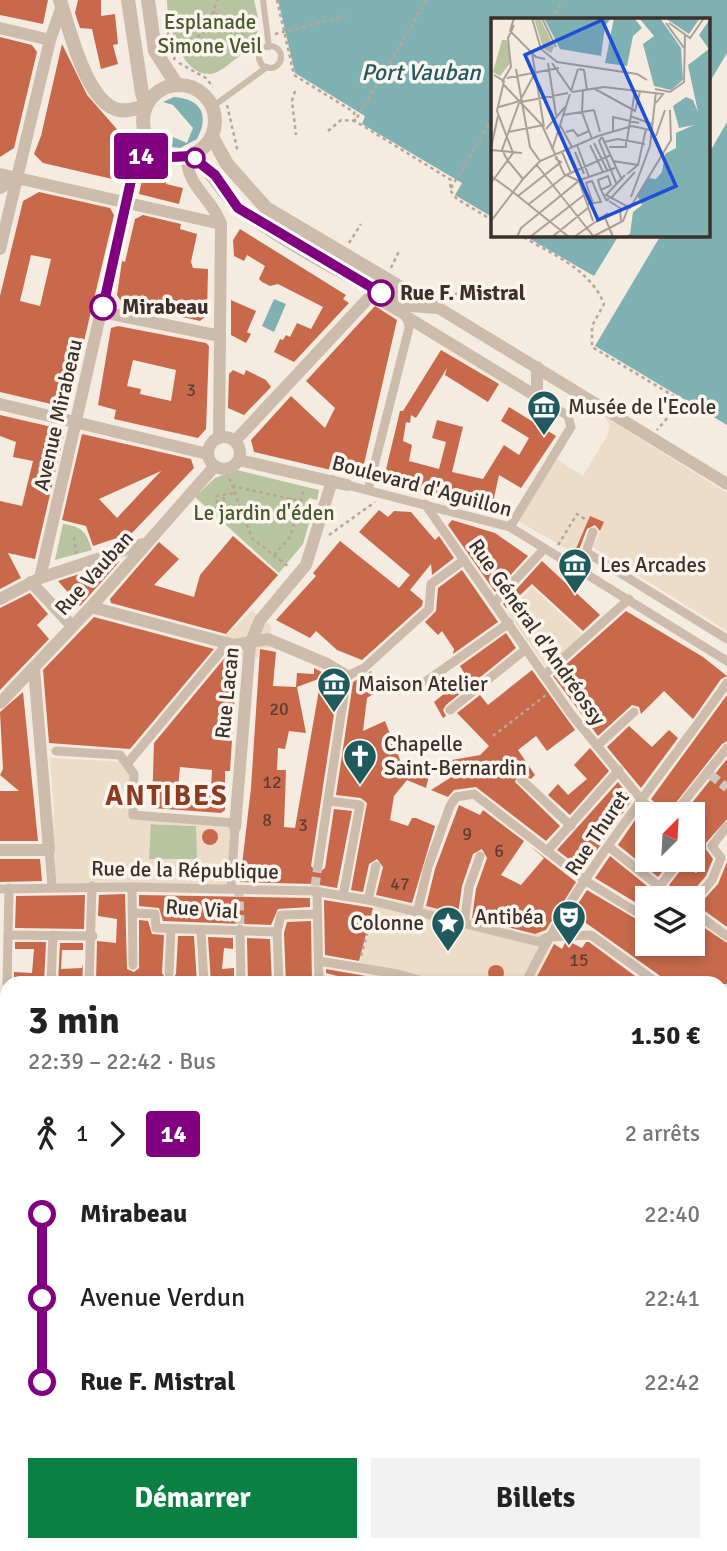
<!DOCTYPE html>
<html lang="fr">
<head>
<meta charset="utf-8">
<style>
	:root { --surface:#fff; --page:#f2f2f2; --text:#222; --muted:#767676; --accent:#0b8043 }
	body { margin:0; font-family:Signika,sans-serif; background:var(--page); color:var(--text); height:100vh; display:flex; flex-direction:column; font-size:26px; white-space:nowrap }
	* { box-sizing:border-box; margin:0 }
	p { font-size:23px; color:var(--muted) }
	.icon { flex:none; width:38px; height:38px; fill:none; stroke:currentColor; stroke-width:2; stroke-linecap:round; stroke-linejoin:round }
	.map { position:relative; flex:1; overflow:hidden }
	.drawer { position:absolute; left:0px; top:976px; width:728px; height:576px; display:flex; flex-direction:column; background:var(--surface); border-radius:21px 21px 0 0; box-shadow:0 4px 10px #0003 }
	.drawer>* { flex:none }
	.badge { padding:0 14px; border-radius:5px; font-size:24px; line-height:46px }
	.needle { width:46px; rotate:24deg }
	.buttons { position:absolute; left:635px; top:802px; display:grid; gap:14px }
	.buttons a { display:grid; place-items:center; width:70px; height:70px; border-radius:0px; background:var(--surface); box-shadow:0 4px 10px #0003; font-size:35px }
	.map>.badge { position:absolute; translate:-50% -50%; box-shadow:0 0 0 4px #fff }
	.legs { display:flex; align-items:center; gap:10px; height:77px; padding:0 28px; font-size:23px }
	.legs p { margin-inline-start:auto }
	.overview { display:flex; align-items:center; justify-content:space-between; height:119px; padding:0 28px }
	h1 { font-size:38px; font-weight:800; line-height:52px }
	.action { display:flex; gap:14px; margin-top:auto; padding:14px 28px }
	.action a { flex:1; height:80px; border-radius:0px; background:var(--accent); color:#fff; font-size:28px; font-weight:800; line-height:80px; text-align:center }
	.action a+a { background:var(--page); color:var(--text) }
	ul { padding:0 28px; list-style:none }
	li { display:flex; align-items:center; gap:24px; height:84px; font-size:26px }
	li i { display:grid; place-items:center; width:10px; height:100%; margin:0 9px; background:currentColor }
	li i::after { content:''; width:18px; height:18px; margin:-9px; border:5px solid; border-radius:50%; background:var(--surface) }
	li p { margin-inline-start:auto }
	li:first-child i { background:linear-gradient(#0000 50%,currentColor 0) }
	li:last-child i { background:linear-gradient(currentColor 50%,#0000 0) }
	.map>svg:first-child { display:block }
	.green { fill:#b8c4a0 }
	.plaza { fill:#ecdcc8; fill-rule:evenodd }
	.water { fill:#7fb0b2 }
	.building { fill:#c8694b; fill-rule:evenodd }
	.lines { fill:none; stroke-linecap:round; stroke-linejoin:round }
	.pedestrian-tunnel { stroke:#cfc6bd; stroke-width:9; stroke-dasharray:9 4.5; stroke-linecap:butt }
	.path { stroke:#b9a596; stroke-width:2.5; stroke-dasharray:3.5 3.5; stroke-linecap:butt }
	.service { stroke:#cdbbac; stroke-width:6 }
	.pedestrian { stroke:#cdbbac; stroke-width:9 }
	.minor { stroke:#cdbbac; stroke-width:12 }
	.tertiary { stroke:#cdbbac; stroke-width:14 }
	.line-1-casing { stroke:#fff; stroke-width:16 }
	.line-1 { stroke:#800080; stroke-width:10 }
	.stop-1-dot { fill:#fff; stroke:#800080; stroke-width:3.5 }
	.labels { text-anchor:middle; stroke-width:7; stroke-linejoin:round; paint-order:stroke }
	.number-label { font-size:18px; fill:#5e3e33 }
	.park-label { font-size:21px; fill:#4a5a2e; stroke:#fbf5ee }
	.stop-label { font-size:21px; font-weight:bold; fill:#3b302b; stroke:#fbf5ee; text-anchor:start }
	.poi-label { font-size:21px; fill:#3b302b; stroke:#fbf5ee; text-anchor:start }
	.street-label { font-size:21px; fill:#3b302b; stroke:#fbf5ee }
	.water-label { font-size:23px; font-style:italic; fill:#1f5a5e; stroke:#fbf5ee }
	.district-label { font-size:28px; font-weight:bold; letter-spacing:2px; fill:#8c3b22; stroke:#fbf5ee }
	.inset-road { fill:none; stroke:#aaa098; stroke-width:2 }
	.view { fill:#1d4ed8; fill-opacity:0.15; stroke:#1d4ed8; stroke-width:3.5 }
	.inset-edge { fill:none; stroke:#3b302b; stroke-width:3.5 }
</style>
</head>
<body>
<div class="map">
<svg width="727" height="1551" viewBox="0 0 727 1551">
	<rect width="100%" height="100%" fill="#f4ebe1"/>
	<g class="green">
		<path d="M167 0H254C256 9 259 18 258 27 257 41 248 49 238 57 230 63 220 73 210 74 180 75 167 22 167 0Z"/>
		<polygon points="237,470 319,490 317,500 309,498 304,518 310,520 303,544 279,573 195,497 215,478"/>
		<path d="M63 524C83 527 86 532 92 550L55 560Z"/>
		<polygon points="150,824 197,826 197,860 148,859"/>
	</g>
	<g class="plaza">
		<polygon points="605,417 727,493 727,631 593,547 604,523 590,516 574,553 518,521 557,459 583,476 607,436 610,426"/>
		<polygon points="532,587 583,635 545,666 508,613"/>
		<polygon points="252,611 271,625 271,648 259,648 258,658 234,656 224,648 225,636"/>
		<path d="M50 758 129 762 133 815 235 823 231 888 53 886 54 810ZM151 824 196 826 197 859H149Z"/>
		<polygon points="377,897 463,915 523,933 543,934 553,941 533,983 410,983 354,971 358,969"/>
	</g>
	<g class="water">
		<polygon points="278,0 727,0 727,53 708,85 708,19 492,19 492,217 455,195 462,183 362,124 365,116 295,73"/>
		<path d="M174 97C201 99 210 115 197 139L180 148 172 147 173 137 187 143 193 128 173 105 163 102Z"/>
		<polygon points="727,122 727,425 595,346 661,235 708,234 708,155"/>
		<polygon points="523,235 619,235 594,276"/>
		<polygon points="274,299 286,304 274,332 262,326"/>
		<polygon points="727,1280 727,1551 407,1551 398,1546 377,1551 376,1545 721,1545 721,1284"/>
	</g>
	<g class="building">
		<polygon points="0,0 48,0 43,24 0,15"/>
		<polygon points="78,0 101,0 101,16 115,14 118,44 113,45 118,64 101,69 92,29 80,28 75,13"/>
		<polygon points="0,37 32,45 37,52 14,148 0,157"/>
		<polygon points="62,44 87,95 129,143 121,181 43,163 34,154 41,136"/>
		<polygon points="153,162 168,175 166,184 183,188 179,204 139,194 145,166"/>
		<path d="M39 192 110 208 114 215 68 408 0 392V296L23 201ZM31 255 51 259 40 306 20 301Z"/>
		<polygon points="143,215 181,224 180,229 197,234 191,262 193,268 208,269 207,315 200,321 122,303 117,295 122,261 125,262 135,219"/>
		<polygon points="240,229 346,295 343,299 349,303 294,362 274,352 280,339 283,340 286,335 290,337 297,323 311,329 323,307 278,284 270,286 262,282 259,279 265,266 247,255 244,261 234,256 233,240"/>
		<polygon points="231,300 256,311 247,332 251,334 246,343 231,335"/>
		<polygon points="375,306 397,320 361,477 254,452 251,440 291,396 325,428 335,408 306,381"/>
		<path d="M118 326 206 343 209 346 206 429 198 438 114 419 116 410 98 405 111 328ZM133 360 176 370 171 401 140 394 141 389 127 386Z"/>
		<polygon points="441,350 499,384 488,402 445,375 447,368 416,418 411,415 410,423 406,422 403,441 412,445 409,461 439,469 446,442 432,438 437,420 463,427 452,472 483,479 504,445 519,455 529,438 501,421 509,407 556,436 521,488 499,475 492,507 383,482 400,411 403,411"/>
		<polygon points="233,370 244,375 246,370 266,380 271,387 244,415 228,408 229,374"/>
		<polygon points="0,415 65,430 35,559 8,553 21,578 0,589 0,501 22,506 33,461 13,457 16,442 0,436"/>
		<path d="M82 434 191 459 194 468 132 533 93 546 86 526 62 520ZM161 471 117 518 99 499Z"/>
		<polygon points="379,510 388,517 394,511 411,512 435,540 439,536 454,558 432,575 431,564 410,590 423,601 422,606 362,660 337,650 316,631 310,638 276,620 316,576 313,573 340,541 399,588 410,575 359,532"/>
		<polygon points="590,516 604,522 600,531 595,525 587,529 579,550 582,558 574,553"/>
		<polygon points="452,520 495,533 528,556 495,592 448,525"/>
		<polygon points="233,536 278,575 226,634 111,603 110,599 159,542 179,559 154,585 194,597 200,575"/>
		<polygon points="120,561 80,606 58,581 100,567 101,570"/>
		<polygon points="542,561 600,615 583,631 532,584 506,608 503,604"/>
		<polygon points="462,570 498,622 453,654 454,649 442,631 438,635 425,622 436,611 438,588"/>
		<polygon points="30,593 48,614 37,625 49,639 0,690 0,608"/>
		<polygon points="626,611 703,657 727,676 721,679 693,719 664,691 641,714 639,707 632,705 598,736 553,676"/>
		<polygon points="94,617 214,649 130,749 49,743 43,670"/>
		<polygon points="506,633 516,648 446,705 443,710 446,716 443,718 434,702 466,676 460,666"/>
		<path d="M260 649 276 652 273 686 296 687 297 673 314 674V668L339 681 311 866 318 873 325 868 334 809 352 811 337 888 314 884 240 882 251 788ZM321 678 295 828 284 827 286 770H277L278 748 285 749 289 731 306 733 297 687Z"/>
		<path d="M228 654 237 661 230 771H225V810L221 813 152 808 154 743ZM180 767 212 770 211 791 178 788Z"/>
		<polygon points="532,670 575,730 547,751 536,736 518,750 535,775 531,779 518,773 515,782 560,826 546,841 476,787 454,790 448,797 431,790 461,771 452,760 480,755 489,746 457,713 480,695 488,705"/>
		<polygon points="371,671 381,689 367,698 363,731 385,721 407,778 431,768 426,788 407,780 394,796 390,820 408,826 412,818 416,818 435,826 412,903 376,895 383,867 377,859 369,864 363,892 351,890 367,803 361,798 336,795 353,682"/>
		<polygon points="23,692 38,841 0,841 0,791 19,791 0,775 3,769 0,712"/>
		<polygon points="727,695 727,741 722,744 667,814 651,799"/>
		<polygon points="629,726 652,747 669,730 678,738 641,788 607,747"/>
		<polygon points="590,748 609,771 570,815 548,795 558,784 568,795 587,779 574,765"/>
		<polygon points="727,759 727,819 706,843 706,849 713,859 706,876 687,898 681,898 669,885 684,866 696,873 703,866 693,855 693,814 683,814"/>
		<polygon points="618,782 632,800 583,870 557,850"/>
		<polygon points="459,805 480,815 483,810 524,841 501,875 521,885 544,858 530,846 576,882 546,930 535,934 472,918 476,889 487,858 482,849 473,854 462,886 458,914 426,906 435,869"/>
		<polygon points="642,810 648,814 648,859 672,859 658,877 618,845"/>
		<circle cx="210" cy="837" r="8"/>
		<polygon points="610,856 662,898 648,898 648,910 595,878"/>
		<polygon points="0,859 40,859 42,881 0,882"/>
		<polygon points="727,862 727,927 698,906 718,884"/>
		<polygon points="587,890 648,926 648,943 693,943 693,920 727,943 727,984 666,984 663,978 572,913"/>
		<polygon points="125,894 127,969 134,972 139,968 139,920 148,921 152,934 164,935 162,973 166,979 173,979 176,974 178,936 194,936 197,984 96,984 97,941 116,943 117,919 98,916 99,895"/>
		<polygon points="85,895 84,929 15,928 16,896"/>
		<polygon points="139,895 310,898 310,907 278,909 271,925 163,921 159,908 139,906"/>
		<polygon points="324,900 373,908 359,961 325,955"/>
		<polygon points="311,921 312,984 286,984 284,933 287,922"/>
		<polygon points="208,937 233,938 233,949 224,948 222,969 234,968 234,984 211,984"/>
		<polygon points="247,938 270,939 272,984 248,984"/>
		<polygon points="15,942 46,942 44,984 14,984 14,972 32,973 34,949 15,949"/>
		<polygon points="586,942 589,942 646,984 533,984 554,944 562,949 565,943 572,943 582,948"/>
		<polygon points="60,943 83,943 83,950 62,950 61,969 82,968 83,964 82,984 58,984"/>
		<circle cx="496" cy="973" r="8"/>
		<polygon points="326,969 389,980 389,984 346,984 341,977 326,973"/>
	</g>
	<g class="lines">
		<g class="pedestrian-tunnel">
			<polyline points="711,775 727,788"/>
			<polyline points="315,886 318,866"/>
			<polyline points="239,888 240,929"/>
		</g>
		<g class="path">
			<polyline points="277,0 294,75 354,112 355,121 451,180 450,190 457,199 492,220"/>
			<polyline points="214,13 232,23 252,46 260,41"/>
			<polyline points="551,19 563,0"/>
			<polyline points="167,31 176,51 174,60"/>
			<polyline points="275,34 350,15"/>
			<polyline points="176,55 208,28 217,0"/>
			<polyline points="179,63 206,78 213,87"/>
			<polyline points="295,91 292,101 296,135"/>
			<polyline points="227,105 237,148 233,151"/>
			<polyline points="328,131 341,120 355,121 427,0"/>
			<polyline points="451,188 492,119"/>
			<path d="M518 234C549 253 590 268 604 304L592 326V347L682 401 657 430"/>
			<polyline points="349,243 361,224"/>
			<polyline points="391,268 400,249"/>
			<polyline points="449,300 462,289"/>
			<polyline points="227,472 252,538 290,568"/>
			<polyline points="232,486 301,501 304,488"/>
			<polyline points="224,497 223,505 217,503 216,496 235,493"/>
			<polyline points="329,535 375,502"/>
			<polyline points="74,537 76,554"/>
			<polyline points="558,545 577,514 588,521"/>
			<polyline points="274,555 290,537 301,501"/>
			<polyline points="493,736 546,695"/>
			<polyline points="144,789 151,790"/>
			<polyline points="361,956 373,912"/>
			<polyline points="721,1159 727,1152"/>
			<polyline points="721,1169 727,1166"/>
			<polyline points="727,1175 727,1178"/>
			<polyline points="315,1551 318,1545"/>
			<polyline points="353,1551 353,1545"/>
		</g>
		<g class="service">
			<polyline points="263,0 269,47"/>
			<circle cx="270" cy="57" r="11"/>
			<polyline points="212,107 267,67"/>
			<polyline points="0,1124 7,1123"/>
			<polyline points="0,1391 7,1392"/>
			<polyline points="206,1551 207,1545"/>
		</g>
		<g class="pedestrian">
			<polyline points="347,485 510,527 727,661"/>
			<polyline points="368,490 409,328 407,317 371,296"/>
			<polyline points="425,504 571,714 644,803 660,814"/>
			<polyline points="510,527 571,427 568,416 549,404"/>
			<polyline points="593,532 586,552 727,639"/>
			<polyline points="494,603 544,549"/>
			<polyline points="544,675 629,599"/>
			<polyline points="425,682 509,623"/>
			<polyline points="450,710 526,649"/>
			<polyline points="597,746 634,712"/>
			<polyline points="56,751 120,755 134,774 133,815 235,823"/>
			<polyline points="127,764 227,644"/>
			<polyline points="521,779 571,826"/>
			<polyline points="329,801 360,805 343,896"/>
			<polyline points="674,814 727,748"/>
			<polyline points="609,847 674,898"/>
			<polyline points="49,850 52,886"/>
			<polyline points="547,851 619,770"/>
			<polyline points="687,859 696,866"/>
			<polyline points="318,866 347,676 364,668 429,609 431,584 464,560"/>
			<polyline points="660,886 681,859"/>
			<polyline points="132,887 133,965"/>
			<polyline points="231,888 235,827"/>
			<polyline points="0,889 132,887 314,891 368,900 539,942 547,937 591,935 659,984"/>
			<polyline points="317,892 319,984"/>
			<polyline points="368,900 376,866"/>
			<polyline points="693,902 712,880 721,858 712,846 727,826"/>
			<polyline points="693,911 727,936"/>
			<polyline points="134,913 155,914 156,928 277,932"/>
			<polyline points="417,913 428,867 450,806 456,797 474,794 586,881 648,919"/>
			<polyline points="464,924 469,887 480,856"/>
			<polyline points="240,929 241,984"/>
			<polyline points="201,930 204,984"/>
			<polyline points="8,935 93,936"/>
			<polyline points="319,961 398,974 433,984"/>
			<polyline points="169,973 171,929"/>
			<polyline points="319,979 339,984"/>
			<polyline points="7,984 9,888"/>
			<polyline points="51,984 53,935"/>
			<polyline points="89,984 92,886"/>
			<polyline points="279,984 277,932 281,915 317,914"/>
			<path d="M525 984C578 874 658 781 727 683"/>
			<polyline points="721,1027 727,1017"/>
			<polyline points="721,1081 727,1084"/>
			<polyline points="5,1082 7,989"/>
			<polyline points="721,1258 727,1254"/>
			<polyline points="300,1551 305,1545"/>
		</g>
		<g class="minor">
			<polyline points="0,28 50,40"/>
			<path d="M187 156C186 187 212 197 221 224L219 438"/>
			<polyline points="0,174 221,224"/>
			<polyline points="0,188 17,178"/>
			<polyline points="0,249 50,40 62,6"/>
			<polyline points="437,307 727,484"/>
			<polyline points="102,312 220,336"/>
			<polyline points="407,317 549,404"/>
			<polyline points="537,367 537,389"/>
			<polyline points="0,404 208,454"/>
			<circle cx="224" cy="453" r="16"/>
			<polyline points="235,441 376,290"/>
			<polyline points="239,460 347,485"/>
			<polyline points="40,578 134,167 142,155 156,149"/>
			<polyline points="31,582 72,626"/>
			<polyline points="0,599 40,578 143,544"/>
			<polyline points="91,607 234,645 268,639 325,663 347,676"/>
			<polyline points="0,703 91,607 214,467"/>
			<polyline points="235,827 250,644 260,620 306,565 332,481"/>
			<polyline points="0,850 49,850 34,668"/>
			<polyline points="721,1064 727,1055"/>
			<polyline points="0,1172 7,1173"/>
			<polyline points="0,1526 7,1524"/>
			<polyline points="62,1551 62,1545"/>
			<polyline points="280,1551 286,1545"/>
		</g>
		<g class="tertiary">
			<path d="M60 0C69 28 85 95 113 108 123 113 134 109 145 106"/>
			<polyline points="128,0 142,93 146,104"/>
			<polyline points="148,0 155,51 177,85"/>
			<circle cx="179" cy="121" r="36"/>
			<polyline points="212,137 227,164 266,208 423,301"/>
			<path d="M191 156C216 172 223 197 242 210 290 245 345 274 397 301L410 305 437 307"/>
		</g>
	</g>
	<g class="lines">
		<g class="line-1-casing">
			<polyline id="line-1" points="103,307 134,167 142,155 156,149 171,157 191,156 215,175 238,208 381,293"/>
		</g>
		<use href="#line-1" class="line-1"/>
	</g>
	<defs>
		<g id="museum-pin" transform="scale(1.75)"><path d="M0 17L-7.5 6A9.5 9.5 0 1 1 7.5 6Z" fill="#1f5a5e" stroke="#fbf5ee"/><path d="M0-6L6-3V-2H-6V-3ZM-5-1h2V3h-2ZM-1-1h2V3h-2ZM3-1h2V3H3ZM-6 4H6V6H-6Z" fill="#fff"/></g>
		<g id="church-pin" transform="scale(1.75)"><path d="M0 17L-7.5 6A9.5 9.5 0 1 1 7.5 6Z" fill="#1f5a5e" stroke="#fbf5ee"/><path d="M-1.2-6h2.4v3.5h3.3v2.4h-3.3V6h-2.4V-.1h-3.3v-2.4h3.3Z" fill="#fff"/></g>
		<g id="theatre-pin" transform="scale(1.75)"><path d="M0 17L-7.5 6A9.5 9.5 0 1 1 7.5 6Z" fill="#1f5a5e" stroke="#fbf5ee"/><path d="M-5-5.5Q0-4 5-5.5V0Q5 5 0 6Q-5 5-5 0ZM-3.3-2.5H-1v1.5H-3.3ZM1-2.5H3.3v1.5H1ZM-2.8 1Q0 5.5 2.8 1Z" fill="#fff"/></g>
		<g id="sight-pin" transform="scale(1.75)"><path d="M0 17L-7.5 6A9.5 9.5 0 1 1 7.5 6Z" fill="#1f5a5e" stroke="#fbf5ee"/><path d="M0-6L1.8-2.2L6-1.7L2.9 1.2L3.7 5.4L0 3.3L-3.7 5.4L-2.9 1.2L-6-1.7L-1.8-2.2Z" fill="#fff"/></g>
	</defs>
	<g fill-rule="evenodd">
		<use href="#museum-pin" x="544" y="407"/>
		<use href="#museum-pin" x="575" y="565"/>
		<use href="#museum-pin" x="334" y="684"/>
		<use href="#church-pin" x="360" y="756"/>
		<use href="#theatre-pin" x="569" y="917"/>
		<use href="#sight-pin" x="448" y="923"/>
	</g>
	<g class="stop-1-dot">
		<circle cx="195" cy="158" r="9"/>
		<circle cx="381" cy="293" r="12"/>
		<circle cx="103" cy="307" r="12"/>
	</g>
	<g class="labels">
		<g class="number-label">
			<text x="191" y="396">3</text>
			<text x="279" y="715">20</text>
			<text x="272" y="788">12</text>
			<text x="267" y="826">8</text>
			<text x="303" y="831">3</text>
			<text x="467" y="840">9</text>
			<text x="499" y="857">6</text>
			<text x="400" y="890">47</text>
			<text x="579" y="966">15</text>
		</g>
		<g class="park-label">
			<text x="210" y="29">Esplanade<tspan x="210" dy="24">Simone Veil</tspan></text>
			<text x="264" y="520">Le jardin d'éden</text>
		</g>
		<g class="stop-label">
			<text x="400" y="300">Rue F. Mistral</text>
			<text x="122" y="314">Mirabeau</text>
		</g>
		<g class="poi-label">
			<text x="568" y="414">Musée de l'Ecole</text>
			<text x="600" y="572">Les Arcades</text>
			<text x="358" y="691">Maison Atelier</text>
			<text x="384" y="751">Chapelle<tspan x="384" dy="24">Saint-Bernardin</tspan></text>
			<text x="544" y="924" text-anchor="end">Antibéa</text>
			<text x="424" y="930" text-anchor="end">Colonne</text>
		</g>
		<g class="street-label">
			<text transform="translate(58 415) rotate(-77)" y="7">Avenue Mirabeau</text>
			<text transform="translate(422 486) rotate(15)" y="7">Boulevard d'Aguillon</text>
			<text transform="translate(94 573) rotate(-48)" y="7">Rue Vauban</text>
			<text transform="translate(537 632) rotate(55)" y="7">Rue Général d'Andréossy</text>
			<text transform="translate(227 693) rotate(-84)" y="7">Rue Lacan</text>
			<text transform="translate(597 833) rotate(-56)" y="7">Rue Thuret</text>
			<text transform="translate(185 870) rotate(1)" y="7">Rue de la République</text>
			<text transform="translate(202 909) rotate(4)" y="7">Rue Vial</text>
		</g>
		<g class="water-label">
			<text x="421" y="80">Port Vauban</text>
		</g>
		<g class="district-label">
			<text x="167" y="805">ANTIBES</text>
		</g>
	</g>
	<g transform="translate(491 18)">
		<rect width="219" height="219" fill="#f4ebe1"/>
		<path d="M43 0H49L63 29 60 35 52 30ZM11 22H16L20 44 9 58 2 54Z" fill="#b8c4a0"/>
		<path d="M53 0H120L114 8 110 38 69 31ZM123 0H143L151 10 142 18 136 48 114 45ZM148 0H169L190 30 192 62 180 72 163 68 152 26 163 18ZM174 0H209L198 16ZM219 1V219L134 218 139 216 142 194 151 187 146 177 156 160 165 161 171 154 174 136 185 130V115L203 107 188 110 182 88 195 79 202 82 207 94 197 47 218 31 208 17Z" fill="#7fb0b2"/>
		<path class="inset-road" d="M23 0 19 13 45 39 54 41M41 0 50 31 66 44 146 56 156 62M51 0 65 29M175 5 193 30M178 5 199 20 213 0M41 35 53 109M57 45 65 97M61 45 81 74M25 51 39 129 49 143M88 51 93 52 96 72M16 60 68 50M11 64 20 49 17 20 23 7M13 67 51 107 73 156 88 163M104 71 144 93 149 74M164 71 179 74 193 64 194 16M92 72 91 94 101 121M80 73 87 51M81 74 113 69 172 76 165 85M30 84 77 75M8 89 29 83 44 55M103 92 109 114M72 97 103 92M139 98 161 106M69 107 81 129M55 111 74 89M17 114 53 107M75 114 82 112 87 118 98 113M122 114V99L148 105M165 118 174 92M111 119 108 123 126 167M111 119 131 162M136 122 144 73M113 124 127 121 154 126M103 125 116 152M86 127 98 159M99 127 112 154M118 129H135V124M0 130 7 98M77 131 86 152M0 132 31 135M61 132 79 76M71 134 80 155M84 134 93 156M17 143 11 132 28 85M122 143 147 147M45 146 103 219M136 156 147 147 155 111M134 157 115 177 139 190 180 122 179 92M0 158 22 174M32 161 49 143 107 118 141 108 159 112M88 163 102 203M0 165 22 135 6 93 13 63 3 57M110 172 120 167 117 158 107 162 110 172 115 182 117 181 116 183M22 174 78 219M27 178 70 144 64 140M140 179 159 128 165 74M120 180 144 154M118 183 129 190 130 204M38 186 75 157 120 137M96 186 110 184 101 163 95 165 102 185M113 197 122 219M0 203 32 161 17 143M26 219 30 210 89 162 124 150M39 219 93 177M61 219 97 190M83 219 117 195M101 219 132 203 138 188"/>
		<path class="view" d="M111 2 185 168 107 202 34 37Z"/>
		<rect width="219" height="219" class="inset-edge"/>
	</g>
</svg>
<div class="buttons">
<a><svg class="needle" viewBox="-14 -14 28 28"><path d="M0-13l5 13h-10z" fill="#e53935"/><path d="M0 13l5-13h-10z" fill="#767676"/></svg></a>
<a><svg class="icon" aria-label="layers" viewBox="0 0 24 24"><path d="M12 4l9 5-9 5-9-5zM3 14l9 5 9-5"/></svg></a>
</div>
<b class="badge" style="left:141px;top:156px;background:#800080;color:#fff">14</b>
<section class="drawer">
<div class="overview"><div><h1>3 min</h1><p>22:39 – 22:42 · Bus</p></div><b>1.50 €</b></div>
<div class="legs"><svg class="icon" aria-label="walk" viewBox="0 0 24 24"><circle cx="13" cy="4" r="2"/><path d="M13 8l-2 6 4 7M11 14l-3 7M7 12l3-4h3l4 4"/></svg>1<svg class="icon" aria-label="forward" viewBox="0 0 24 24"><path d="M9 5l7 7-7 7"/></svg><b class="badge" style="background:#800080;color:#fff">14</b><p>2 arrêts</p></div>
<ul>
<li><i style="color:#800080"></i><b>Mirabeau</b><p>22:40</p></li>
<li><i style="color:#800080"></i><span>Avenue Verdun</span><p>22:41</p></li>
<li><i style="color:#800080"></i><b>Rue F. Mistral</b><p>22:42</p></li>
</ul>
<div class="action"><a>Démarrer</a><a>Billets</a></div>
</section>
</div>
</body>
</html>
